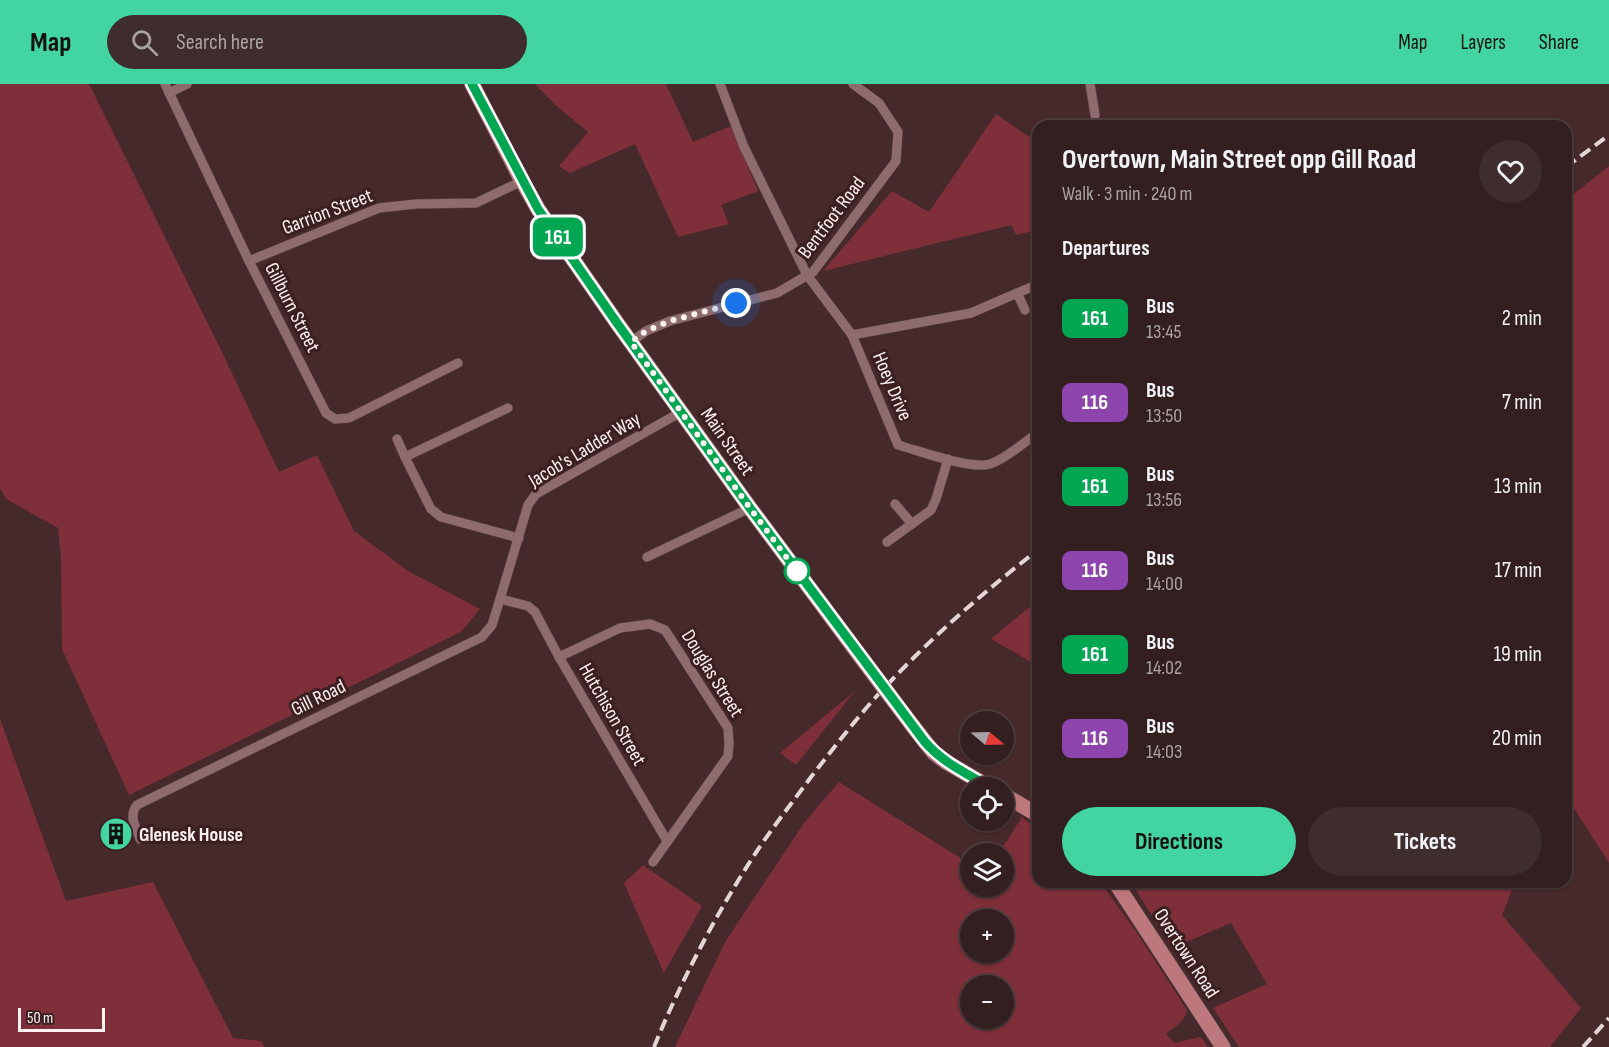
<!DOCTYPE html>
<html lang="en">
<head>
<meta charset="utf-8">
<style>
	:root { --surface:#341f20; --page:#3f2c2d; --text:#f1f3f6; --muted:#a9a2a5; --line:#4e3d3e; --accent:#42d4a1 }
	body { margin:0; font-family:"Sofia Sans Condensed",sans-serif; background:var(--page); color:var(--text); height:100vh; display:flex; flex-direction:column; font-size:22px; white-space:nowrap }
	* { box-sizing:border-box; margin:0 }
	p { font-size:20px; color:var(--muted) }
	.icon { flex:none; width:33px; height:33px; fill:none; stroke:currentColor; stroke-width:2; stroke-linecap:round; stroke-linejoin:round }
	.map { position:relative; flex:1; overflow:hidden }
	.sheet { position:absolute; left:1032px; top:36px; width:540px; height:768px; display:flex; flex-direction:column; background:var(--surface); border-radius:18px; box-shadow:0 2px 4px #0004,0 0 0 2px var(--line) }
	.sheet>* { flex:none }
	.badge { padding:0 12px; border-radius:9px; font-size:21px; line-height:39px }
	.needle { width:39px; rotate:109deg }
	.buttons { position:absolute; left:960px; top:627px; display:grid; gap:12px }
	.buttons a { display:grid; place-items:center; width:54px; height:54px; border-radius:50%; background:var(--surface); box-shadow:0 2px 4px #0004,0 0 0 2px var(--line); font-size:30px }
	.scale { position:absolute; left:18px; bottom:15px; width:87px; box-sizing:border-box; padding-left:6px; border:3px solid #fef1f2; border-top:0; font-size:16px; line-height:21px; white-space:nowrap; color:#fef1f2; -webkit-text-stroke:4px #3b1f21; paint-order:stroke }
	.you { position:absolute; width:30px; height:30px; margin:-15px; border:4px solid #fff; border-radius:50%; background:#1a73e8; box-shadow:0 0 0 9px #1a73e833 }
	.map>.badge { position:absolute; translate:-50% -50%; box-shadow:0 0 0 3px #fff }
	h2 { padding:0 30px; font-size:22px; line-height:54px }
	.round { display:grid; place-items:center; flex:none; width:63px; height:63px; border-radius:32px; background:var(--page) }
	.overview { display:flex; align-items:center; justify-content:space-between; height:102px; padding:0 30px }
	h1 { font-size:28px; font-weight:700; line-height:45px }
	.button { display:flex; gap:12px; margin-top:auto; padding:12px 30px }
	.button a { flex:1; height:69px; border-radius:36px; background:var(--accent); color:#111; font-size:24px; font-weight:700; line-height:69px; text-align:center }
	.button a+a { background:var(--page); color:var(--text) }
	ul { padding:0; list-style:none }
	li { display:flex; align-items:center; gap:18px; height:84px; padding:0 30px }
	li div { flex:1 }
	li b { display:block; font-size:22px }
	li em { font-style:normal }
	li .badge { min-width:66px; font-weight:700; text-align:center }
	header { display:flex; align-items:center; gap:36px; box-sizing:border-box; height:84px; padding:0 30px; background:var(--accent); color:#111 }
	header strong { font-size:28px }
	nav { display:flex; gap:33px; margin-inline-start:auto; font-size:21px }
	.search { width:420px; height:54px; background:var(--page); display:flex; align-items:center; gap:15px; box-sizing:border-box; padding:0 21px; border-radius:33px; color:var(--muted); font-size:22px }
	.map>svg:first-child { display:block }
	.green { fill:#7f2f3a; fill-rule:evenodd }
	.lines { fill:none; stroke-linecap:round; stroke-linejoin:round }
	.minor-casing { stroke:#5e4749; stroke-width:10 }
	.primary-casing { stroke:#5e4749; stroke-width:16 }
	.minor { stroke:#8e6b6d; stroke-width:9 }
	.primary { stroke:#bd787d; stroke-width:15 }
	.rail { stroke:#e4d5d6; stroke-width:4; stroke-dasharray:12 6; stroke-linecap:butt }
	.primary-bridge-casing { stroke:#5e4749; stroke-width:16; stroke-linecap:butt }
	.primary-bridge { stroke:#bd787d; stroke-width:15 }
	.line-casing { stroke:#fff; stroke-width:14 }
	.line { stroke:#00a651; stroke-width:9 }
	.walk { stroke:#fef1f2; stroke-width:6; stroke-dasharray:0 10.8 }
	.stop-dot { fill:#fff; stroke:#00a651; stroke-width:3 }
	.labels { text-anchor:middle; stroke-width:6; stroke-linejoin:round; paint-order:stroke }
	.street-label { font-size:20px; fill:#fef1f2; stroke:#3b1f21 }
	.poi-label { font-size:20px; font-weight:bold; fill:#fef1f2; stroke:#3b1f21; text-anchor:start }
</style>
</head>
<body>
<header>
<strong>Map</strong>
<div class="search"><svg class="icon" aria-label="search" viewBox="0 0 24 24"><circle cx="10" cy="10" r="6"/><path d="M15 15l6 6"/></svg>Search here</div>
<nav><a>Map</a><a>Layers</a><a>Share</a></nav>
</header>
<div class="map">
<svg width="1609" height="963" viewBox="0 0 1609 963">
	<rect width="100%" height="100%" fill="#46292b"/>
	<g class="green">
		<polygon points="0,0 89,0 220,264 279,388 317,371 354,447 408,487 480,525 461,548 129,711 62,565 61,472 58,444 6,415 0,404"/>
		<polygon points="535,0 666,0 693,58 731,42 758,107 721,121 729,140 678,153 635,60 570,89 559,82 588,48 559,24"/>
		<polygon points="996,30 1038,59 1038,146 1016,151 1011,141 823,187 892,107 929,128"/>
		<polygon points="1609,82 1609,779 1566,712 1566,116"/>
		<polygon points="1038,516 1038,582 991,555"/>
		<polygon points="855,607 796,681 780,669"/>
		<polygon points="0,635 66,817 153,798 233,954 261,957 265,963 0,963"/>
		<path d="M839 698 970 780V802H1004V770L999 769 1022 733 1038 746V798H1100L1135 846 1187 926C1184 939 1175 942 1166 950L1174 959 1201 953 1208 963H675L725 858 804 739ZM970 836H1004V868H970ZM970 902H1004V934H970Z"/>
		<polygon points="643,781 702,822 664,889 624,799"/>
		<polygon points="1131,798 1515,798 1502,831 1581,924 1550,963 1239,963 1213,924 1267,900 1231,839 1172,864"/>
	</g>
	<g class="lines">
		<g class="minor-casing">
			<g id="minor">
				<polyline points="165,0 249,177 326,329 335,335 349,334 458,279"/>
				<path d="M720 0 744 63 807 191 852 251 898 361C920 367 971 386 990 380 1006 375 1024 358 1038 349"/>
				<polyline points="1090,0 1095,31"/>
				<polyline points="169,9 187,0"/>
				<polyline points="249,177 379,124 416,120 476,119 522,97"/>
				<polyline points="1017,209 1025,226"/>
				<polyline points="852,251 971,229 1036,201"/>
				<polyline points="631,258 646,247 670,237 777,209 813,188 896,77 898,48 879,19 853,0"/>
				<polyline points="397,355 405,373 508,324"/>
				<polyline points="405,373 431,425 441,433 519,454"/>
				<polyline points="895,420 912,440"/>
				<polyline points="887,458 931,426 936,415 948,375"/>
				<polyline points="647,473 750,424"/>
				<polyline points="500,515 528,421 536,410 681,328"/>
				<polyline points="559,573 620,544 650,540 665,546 728,644 729,660 728,672 653,778"/>
				<path d="M140 755C136 743 128 732 137 721L482 553 492 541 500 515 528 522 535 528 559 573 667 757"/>
			</g>
		</g>
		<g class="primary-casing">
			<g id="primary">
				<polyline points="472,0 522,97 538,125 617,239 750,424 866,580"/>
				<polyline points="912,641 934,669 946,678 991,704"/>
				<polyline points="1004,711 1038,731"/>
				<polyline points="1115,798 1223,963"/>
			</g>
		</g>
		<use href="#minor" class="minor"/>
		<use href="#primary" class="primary"/>
		<g class="rail">
			<polyline points="1566,83 1609,51"/>
			<path d="M654 963C680 899 717 828 755 770 772 744 792 719 811 693 836 661 861 628 889 599 933 552 987 505 1038 466"/>
			<polyline points="1583,963 1609,934"/>
		</g>
		<g class="primary-bridge-casing">
			<polyline id="primary-bridge" points="866,580 912,641"/>
		</g>
		<use href="#primary-bridge" class="primary-bridge"/>
	</g>
	<g class="lines">
		<g class="line-casing">
			<path id="line" d="M472 0 538 125 617 239 750 424 925 658C943 679 968 690 991 704"/>
		</g>
		<use href="#line" class="line"/>
		<polyline class="walk" points="736,219 670,237 646,247 631,258 750,424 801,493 797,487"/>
	</g>
	<defs>
		<g id="building-disc" transform="scale(1.725)"><circle r="9.5" fill="#42d4a1" stroke="#3b1f21"/><path d="M-4-6H4V6H1V3H-1V6H-4ZM-2.5-4.3h1.7v1.8h-1.7ZM.8-4.3h1.7v1.8H.8ZM-2.5-1h1.7V.8h-1.7ZM.8-1h1.7V.8H.8Z" fill="#111"/></g>
	</defs>
	<g fill-rule="evenodd">
		<use href="#building-disc" x="116" y="750"/>
	</g>
	<circle class="stop-dot" cx="797" cy="487" r="12"/>
	<g class="labels">
		<g class="street-label">
			<text transform="translate(327 127) rotate(-21)" y="7">Garrion Street</text>
			<text transform="translate(831 133) rotate(-53)" y="7">Bentfoot Road</text>
			<text transform="translate(293 223) rotate(63)" y="7">Gillburn Street</text>
			<text transform="translate(893 302) rotate(67)" y="7">Hoey Drive</text>
			<text transform="translate(728 357) rotate(55)" y="7">Main Street</text>
			<text transform="translate(584 365) rotate(-31)" y="7">Jacob's Ladder Way</text>
			<text transform="translate(713 589) rotate(58)" y="7">Douglas Street</text>
			<text transform="translate(318 613) rotate(-26)" y="7">Gill Road</text>
			<text transform="translate(613 630) rotate(60)" y="7">Hutchison Street</text>
			<text transform="translate(1187 869) rotate(57)" y="7">Overtown Road</text>
		</g>
		<g class="poi-label">
			<text x="139" y="757">Glenesk House</text>
		</g>
	</g>
</svg>
<div class="buttons">
<a><svg class="needle" viewBox="-14 -14 28 28"><path d="M0-13l5 13h-10z" fill="#e53935"/><path d="M0 13l5-13h-10z" fill="#a9a2a5"/></svg></a>
<a><svg class="icon" aria-label="locate" viewBox="0 0 24 24"><circle cx="12" cy="12" r="6"/><path d="M12 2v4M12 18v4M2 12h4M18 12h4"/></svg></a>
<a><svg class="icon" aria-label="layers" viewBox="0 0 24 24"><path d="M12 4l9 5-9 5-9-5zM3 14l9 5 9-5"/></svg></a>
<a>+</a>
<a>−</a>
</div>
<div class="scale">50 m</div>
<div class="you" style="left:736px;top:219px"></div>
<b class="badge" style="left:558px;top:153px;background:#00a651;color:#fff">161</b>
<section class="sheet">
<div class="overview"><div><h1>Overtown, Main Street opp Gill Road</h1><p>Walk · 3 min · 240 m</p></div><a class="round"><svg class="icon" aria-label="heart" viewBox="0 0 24 24"><path d="M12 20l-8-8c-3-5 5-10 8-4 3-6 11-1 8 4z"/></svg></a></div>
<h2>Departures</h2>
<ul>
<li><span class="badge" style="background:#00a651;color:#fff">161</span><div><b>Bus</b><p>13:45</p></div><em>2 min</em></li>
<li><span class="badge" style="background:#8e44ad;color:#fff">116</span><div><b>Bus</b><p>13:50</p></div><em>7 min</em></li>
<li><span class="badge" style="background:#00a651;color:#fff">161</span><div><b>Bus</b><p>13:56</p></div><em>13 min</em></li>
<li><span class="badge" style="background:#8e44ad;color:#fff">116</span><div><b>Bus</b><p>14:00</p></div><em>17 min</em></li>
<li><span class="badge" style="background:#00a651;color:#fff">161</span><div><b>Bus</b><p>14:02</p></div><em>19 min</em></li>
<li><span class="badge" style="background:#8e44ad;color:#fff">116</span><div><b>Bus</b><p>14:03</p></div><em>20 min</em></li>
</ul>
<div class="button"><a>Directions</a><a>Tickets</a></div>
</section>
</div>
</body>
</html>
